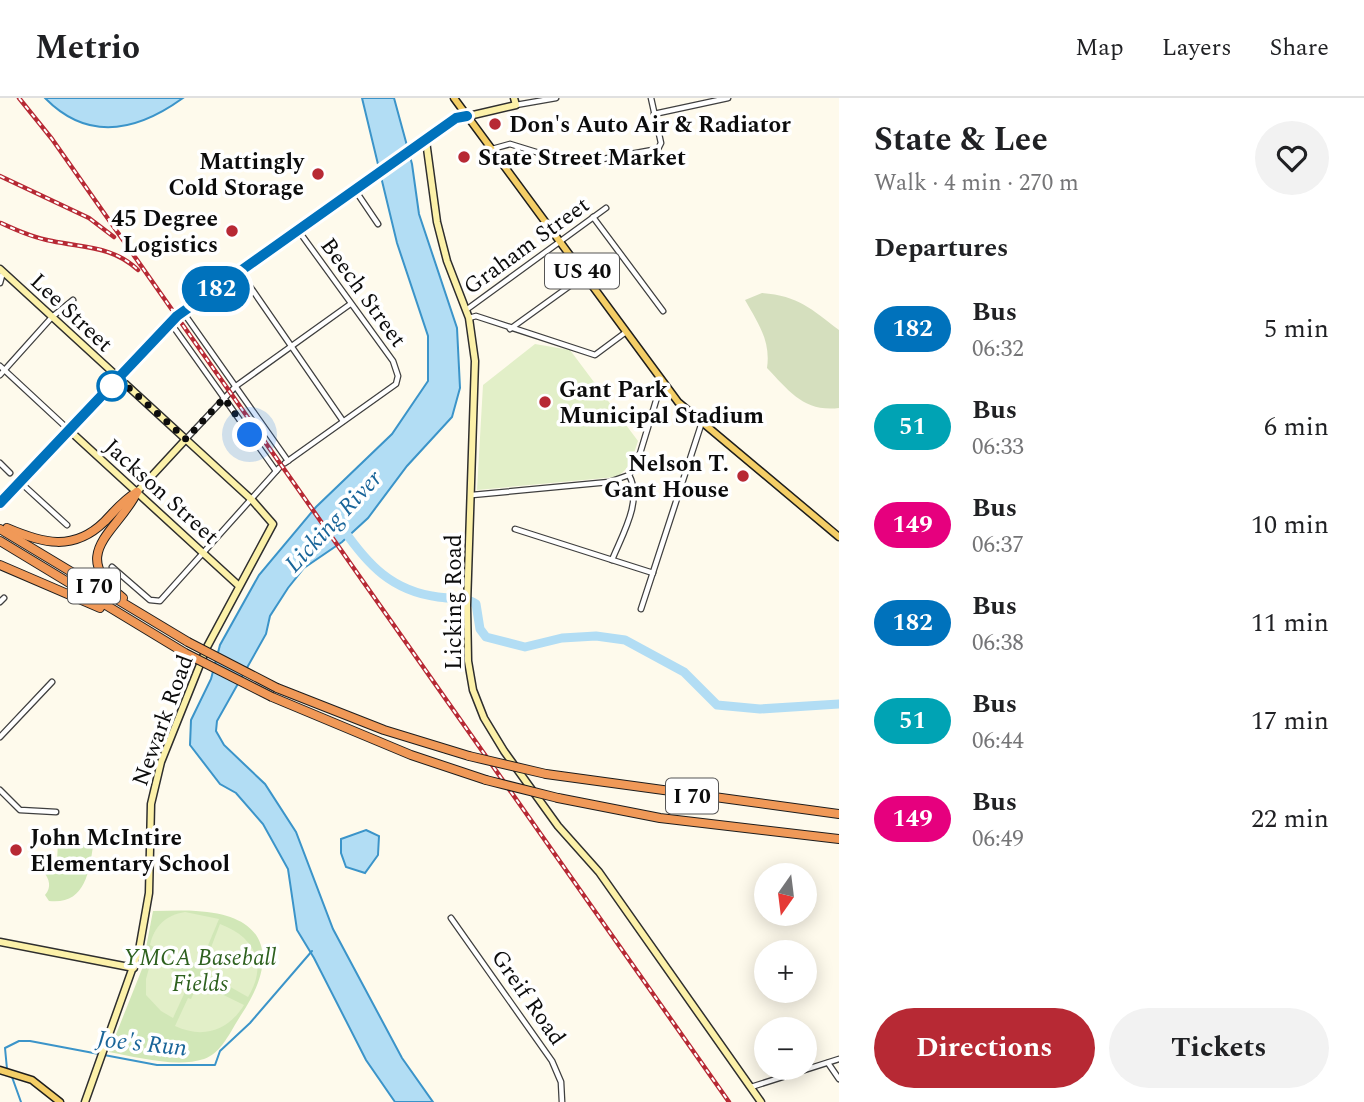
<!DOCTYPE html>
<html lang="en">
<head>
<meta charset="utf-8">
<style>
	:root { --surface:#fff; --page:#f2f2f2; --text:#202124; --muted:#757577; --line:#e0e0e0; --accent:#b72934 }
	body { margin:0; font-family:Spectral,serif; background:var(--page); color:var(--text); height:100vh; display:flex; flex-direction:column; font-size:26px; white-space:nowrap }
	* { box-sizing:border-box; margin:0 }
	p { font-size:23px; color:var(--muted) }
	.icon { flex:none; width:38px; height:38px; fill:none; stroke:currentColor; stroke-width:2; stroke-linecap:round; stroke-linejoin:round }
	.map { position:relative; flex:1; overflow:hidden }
	.sheet { display:flex; flex-direction:column; background:var(--surface); width:525px }
	.sheet>* { flex:none }
	.badge { padding:0 14px; border-radius:23px; font-size:24px; line-height:46px }
	.needle { width:46px; rotate:194deg }
	.controls { position:absolute; left:754px; top:765px; display:grid; gap:14px }
	.controls a { display:grid; place-items:center; width:63px; height:63px; border-radius:50%; background:var(--surface); box-shadow:0 4px 18px #0003; font-size:35px }
	.you { position:absolute; width:35px; height:35px; margin:-18px; border:5px solid #fff; border-radius:50%; background:#1a73e8; box-shadow:0 0 0 10px #1a73e833 }
	.map>.badge { position:absolute; translate:-50% -50%; box-shadow:0 0 0 4px #fff }
	h2 { padding:0 35px; font-size:26px; line-height:63px }
	.round { display:grid; place-items:center; flex:none; width:74px; height:74px; border-radius:37px; background:var(--page) }
	.head { display:flex; align-items:center; justify-content:space-between; height:119px; padding:0 35px }
	h1 { font-size:33px; font-weight:700; line-height:52px }
	.cta { display:flex; gap:14px; margin-top:auto; padding:14px 35px }
	.cta a { flex:1; height:80px; border-radius:42px; background:var(--accent); color:#fff; font-size:28px; font-weight:700; line-height:80px; text-align:center }
	.cta a+a { background:var(--page); color:var(--text) }
	ul { padding:0; list-style:none }
	li { display:flex; align-items:center; gap:21px; height:98px; padding:0 35px }
	li div { flex:1 }
	li b { display:block; font-size:26px }
	li em { font-style:normal }
	li .badge { min-width:77px; font-weight:700; text-align:center }
	header { display:flex; align-items:center; gap:42px; box-sizing:border-box; height:98px; padding:0 35px; background:var(--surface); border-bottom:2px solid var(--line) }
	header strong { font-size:33px }
	nav { display:flex; gap:38px; margin-inline-start:auto; font-size:24px }
	main { display:flex; flex:1; min-height:0 }
	.map>svg:first-child { display:block }
	.green { fill:#d1e7b7 }
	.cemetery { fill:#d5dfbe }
	.pitch { fill:#e2efc8 }
	.water { fill:#b2ddf4; stroke:#3b94c9; stroke-width:2 }
	.lines { fill:none; stroke-linecap:round; stroke-linejoin:round }
	.stream { stroke:#3b94c9; stroke-width:2 }
	.river { stroke:#b2ddf4; stroke-width:9 }
	.street-casing { stroke:#3f3f3f; stroke-width:7 }
	.secondary-casing { stroke:#2e2e2e; stroke-width:9 }
	.primary-casing { stroke:#1d1d1d; stroke-width:9 }
	.highway-casing { stroke:#1d1d1d; stroke-width:10 }
	.street { stroke:#fff; stroke-width:4.5 }
	.secondary { stroke:#fcf1a9; stroke-width:6 }
	.primary { stroke:#f4ce66; stroke-width:6 }
	.highway { stroke:#f09958; stroke-width:8 }
	.rail-casing { stroke:#b72934; stroke-width:4.5 }
	.rail { stroke:#fff; stroke-width:2; stroke-dasharray:5; stroke-linecap:butt }
	.highway-bridge-casing { stroke:#1d1d1d; stroke-width:10; stroke-linecap:butt }
	.highway-bridge { stroke:#f09958; stroke-width:8 }
	.line-casing { stroke:#fff; stroke-width:16 }
	.line { stroke:#0072bc; stroke-width:10 }
	.walk { stroke:#0c0c0c; stroke-width:7; stroke-dasharray:0 12.6 }
	.poi-dot { fill:#b72934; stroke:#fff; stroke-width:2.5 }
	.stop-dot { fill:#fff; stroke:#0072bc; stroke-width:3.5 }
	.labels { text-anchor:middle; stroke-width:7; stroke-linejoin:round; paint-order:stroke }
	.shield { fill:#fff; stroke:#555; stroke-width:2 }
	.shield-label { font-size:21px; font-weight:bold; fill:#0c0c0c }
	.poi-label { font-size:23px; font-weight:bold; fill:#0c0c0c; stroke:#fff; text-anchor:start }
	.street-label { font-size:23px; fill:#0c0c0c; stroke:#fff }
	.park-label { font-size:23px; font-style:italic; fill:#2e611f; stroke:#fff }
	.water-label { font-size:24px; font-style:italic; fill:#1a6599; stroke:#fff }
</style>
</head>
<body>
<header>
<strong>Metrio</strong>
<nav><a>Map</a><a>Layers</a><a>Share</a></nav>
</header>
<main>
<div class="map">
<svg width="839" height="1004" viewBox="0 0 839 1004">
	<rect width="100%" height="100%" fill="#fefaec"/>
	<g class="green">
		<path d="M58 743 93 748C89 776 84 807 49 803L45 797C52 789 49 781 44 774L57 764Z"/>
		<path d="M153 813C167 813 182 812 196 813 271 817 278 862 241 917 231 932 222 955 204 961 176 970 137 959 109 954L142 871Z"/>
	</g>
	<path class="cemetery" d="M762 195C799 198 811 211 839 232V310C804 314 790 294 767 270 771 243 758 225 745 202Z"/>
	<g class="pitch">
		<path d="M535 246 570 252 638 343C633 358 630 372 616 379L477 392 483 287Z"/>
		<path d="M185 814 219 821 204 857 191 868 150 847C154 828 166 817 185 814Z"/>
		<path d="M220 826C255 839 268 866 248 899L202 873Z"/>
		<polygon points="151,863 188,879 190,883 173,920 161,913 146,897 146,881"/>
		<path d="M201 886 244 907C228 933 203 941 175 928L188 900 191 901 197 888Z"/>
	</g>
	<g class="water">
		<path d="M45 0H183C136 34 88 44 45 0Z"/>
		<polygon points="362,0 394,0 412,66 419,116 457,230 460,290 452,319 407,368 368,420 342,444 304,470 288,490 270,518 266,536 217,623 216,633 224,647 265,686 296,734 333,831 402,960 433,1004 395,1004 366,962 314,860 297,832 288,771 263,726 236,695 220,686 190,647 191,622 211,581 220,547 259,477 316,409 392,336 428,283 428,238 397,145"/>
		<polygon points="366,732 379,738 378,757 365,775 346,769 341,755 341,741"/>
	</g>
	<g class="lines">
		<g class="stream">
			<polyline points="7,971 5,950 19,943 30,943 157,967 215,967 220,953 250,925 312,853"/>
			<polyline points="12,979 21,1004"/>
		</g>
		<path class="river" d="M343 431C368 467 392 493 438 499 450 501 466 499 476 506L480 531 486 539 525 549 562 540 596 538 625 542 684 574 717 607 760 611 839 606"/>
		<g class="street-casing">
			<g id="street">
				<polyline points="516,7 556,0"/>
				<polyline points="654,16 728,0"/>
				<polyline points="492,51 510,46 575,66 658,51 661,45 651,0"/>
				<polyline points="355,92 378,126"/>
				<polyline points="593,119 663,213"/>
				<polyline points="240,174 343,323"/>
				<polyline points="0,185 3,174"/>
				<polyline points="466,212 606,110"/>
				<polyline points="183,214 288,363"/>
				<polyline points="469,220 476,218 595,257 626,234"/>
				<polyline points="170,224 276,373"/>
				<polyline points="510,231 585,177"/>
				<polyline points="0,268 69,332"/>
				<polyline points="0,277 52,219 73,202"/>
				<polyline points="186,341 236,288 349,207"/>
				<polyline points="0,365 10,375"/>
				<polyline points="285,365 396,286 398,278 393,263 298,132"/>
				<polyline points="21,385 67,427"/>
				<polyline points="472,397 609,384 629,377"/>
				<polyline points="515,431 653,475"/>
				<path d="M612 462C622 437 643 403 629 377L638 362 662 283"/>
				<polyline points="112,469 150,502 160,503 279,370"/>
				<polyline points="0,504 4,500"/>
				<polyline points="641,511 702,324"/>
				<polyline points="0,639 52,584"/>
				<polyline points="0,692 20,712 56,714"/>
				<polyline points="451,820 552,963 561,984 562,1004"/>
				<polyline points="828,965 839,981"/>
				<polyline points="751,989 839,961"/>
			</g>
		</g>
		<g class="secondary-casing">
			<g id="secondary">
				<polyline points="426,43 437,124 447,163 469,220 475,263 467,507 468,563 473,592 484,620 504,653 558,728 599,774 761,1004"/>
				<polyline points="0,171 252,402 273,426 207,549 161,664 151,706 149,795 139,852 85,1004"/>
				<polyline points="70,333 238,487"/>
				<polyline points="137,394 186,341"/>
				<polyline points="0,405 176,218 456,21 516,7 514,0"/>
				<polyline points="0,844 134,870"/>
			</g>
		</g>
		<g class="primary-casing">
			<g id="primary">
				<polyline points="454,0 678,304 839,439"/>
				<polyline points="0,972 32,982 60,1004"/>
			</g>
		</g>
		<g class="highway-casing">
			<g id="highway">
				<path d="M7 430C42 445 73 454 104 424 115 413 123 402 137 394"/>
				<polyline points="0,431 188,544"/>
				<polyline points="0,443 185,555"/>
				<polyline points="0,467 100,510"/>
				<path d="M123 500C66 455 118 434 137 394"/>
				<polyline points="277,590 384,632 469,658"/>
				<polyline points="272,599 411,657 486,682"/>
				<polyline points="546,676 839,716"/>
				<polyline points="558,700 660,720 839,741"/>
			</g>
		</g>
		<use href="#street" class="street"/>
		<use href="#secondary" class="secondary"/>
		<use href="#primary" class="primary"/>
		<use href="#highway" class="highway"/>
		<g class="rail-casing">
			<g id="rail">
				<polyline points="19,0 52,41 729,1004"/>
				<polyline points="0,78 89,120 114,139"/>
				<path d="M1 125C18 133 34 140 52 143 84 150 113 148 138 172"/>
			</g>
		</g>
		<use href="#rail" class="rail"/>
		<g class="highway-bridge-casing">
			<g id="highway-bridge">
				<polyline points="188,544 277,590"/>
				<polyline points="185,555 272,599"/>
				<polyline points="469,658 546,676"/>
				<polyline points="486,682 558,700"/>
			</g>
		</g>
		<use href="#highway-bridge" class="highway-bridge"/>
	</g>
	<g class="lines">
		<g class="line-casing">
			<polyline id="line" points="0,405 177,218 456,20 467,18"/>
		</g>
		<use href="#line" class="line"/>
		<polyline class="walk" points="112,288 118,280 186,341 224,300 250,337"/>
	</g>
	<g class="poi-dot">
		<circle cx="495" cy="26" r="7"/>
		<circle cx="464" cy="59" r="7"/>
		<circle cx="318" cy="76" r="7"/>
		<circle cx="232" cy="133" r="7"/>
		<circle cx="545" cy="304" r="7"/>
		<circle cx="743" cy="378" r="7"/>
		<circle cx="16" cy="752" r="7"/>
	</g>
	<circle class="stop-dot" cx="112" cy="288" r="14"/>
	<g class="labels">
		<g class="shield">
			<rect x="545" y="155.5" width="74" height="35" rx="5"/>
			<rect x="68" y="470.5" width="52" height="35" rx="5"/>
			<rect x="666" y="680.5" width="52" height="35" rx="5"/>
		</g>
		<g class="shield-label">
			<text x="582" y="180">US 40</text>
			<text x="94" y="495">I 70</text>
			<text x="692" y="705">I 70</text>
		</g>
		<g class="poi-label">
			<text x="509" y="34">Don's Auto Air &amp; Radiator</text>
			<text x="478" y="67">State Street Market</text>
			<text x="304" y="71" text-anchor="end">Mattingly<tspan x="304" dy="26">Cold Storage</tspan></text>
			<text x="218" y="128" text-anchor="end">45 Degree<tspan x="218" dy="26">Logistics</tspan></text>
			<text x="559" y="299">Gant Park<tspan x="559" dy="26">Municipal Stadium</tspan></text>
			<text x="729" y="373" text-anchor="end">Nelson T.<tspan x="729" dy="26">Gant House</tspan></text>
			<text x="30" y="747">John McIntire<tspan x="30" dy="26">Elementary School</tspan></text>
		</g>
		<g class="street-label">
			<text transform="translate(526 147) rotate(-36)" y="8">Graham Street</text>
			<text transform="translate(364 194) rotate(54)" y="8">Beech Street</text>
			<text transform="translate(72 214) rotate(43)" y="8">Lee Street</text>
			<text transform="translate(162 393) rotate(42)" y="8">Jackson Street</text>
			<text transform="translate(453 504) rotate(-90)" y="8">Licking Road</text>
			<text transform="translate(162 622) rotate(-70)" y="8">Newark Road</text>
			<text transform="translate(529 899) rotate(55)" y="8">Greif Road</text>
		</g>
		<g class="park-label">
			<text x="200" y="867">YMCA Baseball<tspan x="200" dy="26">Fields</tspan></text>
		</g>
		<g class="water-label">
			<text transform="translate(333 423) rotate(-47)" y="8">Licking River</text>
			<text transform="translate(142 945) rotate(6)" y="8">Joe's Run</text>
		</g>
	</g>
</svg>
<div class="controls">
<a><svg class="needle" viewBox="-14 -14 28 28"><path d="M0-13l5 13h-10z" fill="#e53935"/><path d="M0 13l5-13h-10z" fill="#757577"/></svg></a>
<a>+</a>
<a>−</a>
</div>
<div class="you" style="left:250px;top:337px"></div>
<b class="badge" style="left:216px;top:191px;background:#0072bc;color:#fff">182</b>
</div>
<section class="sheet">
<div class="head"><div><h1>State &amp; Lee</h1><p>Walk · 4 min · 270 m</p></div><a class="round"><svg class="icon" aria-label="heart" viewBox="0 0 24 24"><path d="M12 20l-8-8c-3-5 5-10 8-4 3-6 11-1 8 4z"/></svg></a></div>
<h2>Departures</h2>
<ul>
<li><span class="badge" style="background:#0072bc;color:#fff">182</span><div><b>Bus</b><p>06:32</p></div><em>5 min</em></li>
<li><span class="badge" style="background:#00a3b4;color:#fff">51</span><div><b>Bus</b><p>06:33</p></div><em>6 min</em></li>
<li><span class="badge" style="background:#e6007e;color:#fff">149</span><div><b>Bus</b><p>06:37</p></div><em>10 min</em></li>
<li><span class="badge" style="background:#0072bc;color:#fff">182</span><div><b>Bus</b><p>06:38</p></div><em>11 min</em></li>
<li><span class="badge" style="background:#00a3b4;color:#fff">51</span><div><b>Bus</b><p>06:44</p></div><em>17 min</em></li>
<li><span class="badge" style="background:#e6007e;color:#fff">149</span><div><b>Bus</b><p>06:49</p></div><em>22 min</em></li>
</ul>
<div class="cta"><a>Directions</a><a>Tickets</a></div>
</section>
</main>
</body>
</html>
